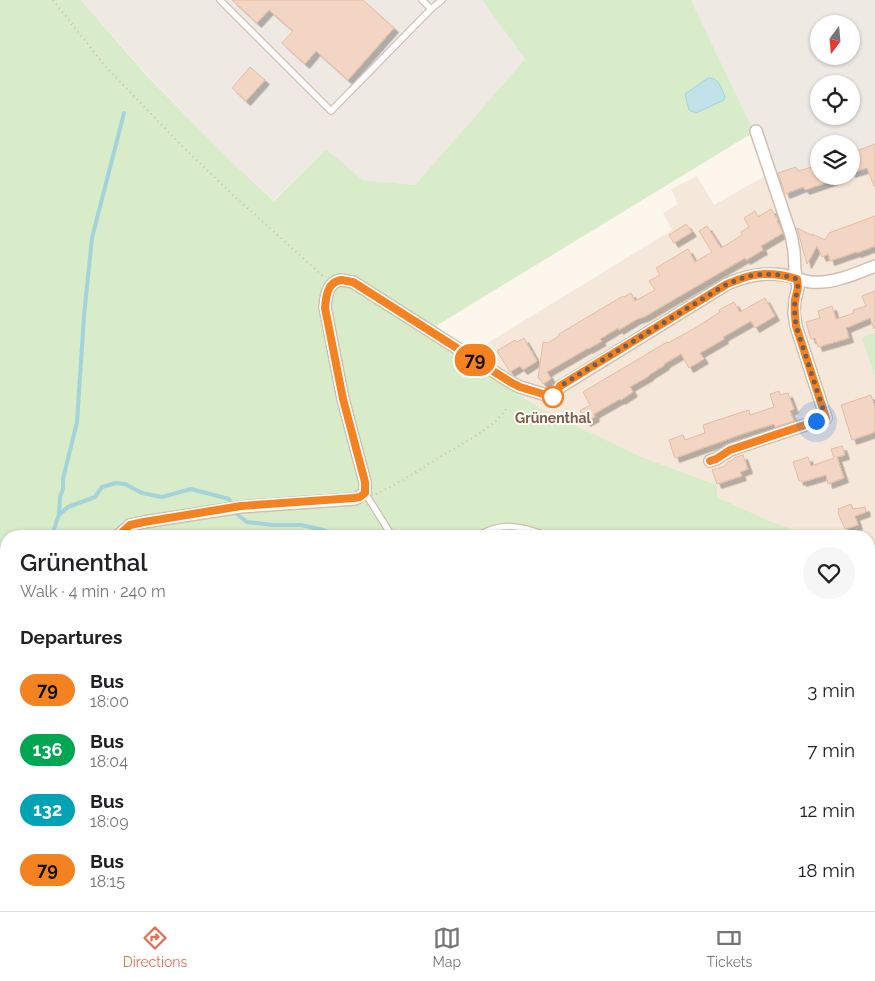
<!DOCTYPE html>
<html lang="en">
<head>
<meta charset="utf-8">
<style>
	:root { --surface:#fff; --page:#f6f6f6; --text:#202124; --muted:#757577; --line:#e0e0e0; --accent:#e76f51 }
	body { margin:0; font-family:Raleway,sans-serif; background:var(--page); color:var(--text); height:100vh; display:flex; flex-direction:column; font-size:19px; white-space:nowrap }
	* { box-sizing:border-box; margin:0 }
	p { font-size:16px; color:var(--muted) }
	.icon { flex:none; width:28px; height:28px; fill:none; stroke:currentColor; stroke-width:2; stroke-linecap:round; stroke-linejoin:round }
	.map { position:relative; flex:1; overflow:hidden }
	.drawer { position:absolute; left:0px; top:530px; width:875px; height:381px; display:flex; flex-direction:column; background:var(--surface); border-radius:20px 20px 0 0; box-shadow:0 1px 4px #0004 }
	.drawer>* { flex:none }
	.badge { padding:0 10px; border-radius:16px; font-size:18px; line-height:32px }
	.needle { width:32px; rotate:196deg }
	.fabs { position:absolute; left:810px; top:15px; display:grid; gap:10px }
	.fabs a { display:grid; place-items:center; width:50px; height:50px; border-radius:50%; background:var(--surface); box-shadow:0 1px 4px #0004; font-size:25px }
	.you { position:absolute; width:25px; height:25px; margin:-12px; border:4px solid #fff; border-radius:50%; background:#1a73e8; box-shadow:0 0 0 8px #1a73e833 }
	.map>.badge { position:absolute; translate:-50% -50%; box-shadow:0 0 0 2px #fff }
	h2 { padding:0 20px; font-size:19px; line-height:45px }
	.round { display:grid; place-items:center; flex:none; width:52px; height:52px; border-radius:26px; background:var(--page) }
	.headline { display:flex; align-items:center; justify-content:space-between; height:85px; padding:0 20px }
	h1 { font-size:24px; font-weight:600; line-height:38px }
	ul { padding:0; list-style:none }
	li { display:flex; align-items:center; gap:15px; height:60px; padding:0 20px }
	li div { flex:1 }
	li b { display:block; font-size:19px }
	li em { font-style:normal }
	li .badge { min-width:55px; font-weight:700; text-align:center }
	.tabs { display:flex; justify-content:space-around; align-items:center; height:70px; border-top:1px solid var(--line); background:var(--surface); font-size:14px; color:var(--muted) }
	.tabs a { display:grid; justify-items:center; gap:2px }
	.tabs .current { color:var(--accent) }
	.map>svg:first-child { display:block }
	.residential { fill:#f5e8da }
	.industrial { fill:#efe9e4; fill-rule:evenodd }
	.green { fill:#d8ecc9 }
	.water { fill:#bfe3e8; stroke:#a5d3da }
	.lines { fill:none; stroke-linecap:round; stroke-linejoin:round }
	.stream { stroke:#a5d3da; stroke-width:4 }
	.building { fill:#f3d5c3; stroke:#e6bba3; filter:url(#shadow) }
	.lane-casing { stroke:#d1beb0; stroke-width:8 }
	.street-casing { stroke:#d1beb0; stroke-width:14 }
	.path { stroke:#d9b8a5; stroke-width:2; stroke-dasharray:1 4; stroke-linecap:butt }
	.lane { stroke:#fff; stroke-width:5.5 }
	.street { stroke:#fff; stroke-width:11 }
	.line-casing { stroke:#fff; stroke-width:11 }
	.line { stroke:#f58220; stroke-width:8 }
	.walk { stroke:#7a5c4d; stroke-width:5; stroke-dasharray:0 9 }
	.stop-dot { fill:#fff; stroke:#f58220; stroke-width:2.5 }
	.labels { text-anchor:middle; stroke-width:4; stroke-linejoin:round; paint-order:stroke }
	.stop-label { font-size:14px; font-weight:bold; fill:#7a5c4d; stroke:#fffaf3 }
</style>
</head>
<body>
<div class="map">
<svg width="875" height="911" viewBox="0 0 875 911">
	<defs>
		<filter id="shadow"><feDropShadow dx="4.5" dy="4.5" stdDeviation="0" flood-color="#0004"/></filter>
	</defs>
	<rect width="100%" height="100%" fill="#fdf6ec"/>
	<g class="residential">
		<polygon points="875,171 875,332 863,339 875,377 875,562 869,560 869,536 811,536 772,522 717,497 717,485 642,457 541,409 463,358 672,230 663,213 678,204 671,189 697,176 714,205 768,174 778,205"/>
		<polygon points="0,662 6,665 6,749 0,754"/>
		<polygon points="0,804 6,809 6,905 0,911"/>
		<polygon points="372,905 464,905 471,907 482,905 667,905 665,911 371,911"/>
	</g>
	<g class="industrial">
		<polygon points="81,0 482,0 525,59 415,185 363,180 326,149 274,200 238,168 147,75"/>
		<path d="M691 0H875V171L783 204 754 132ZM819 24H851V56H819ZM819 84H851V116H819ZM819 144H851V176H819Z"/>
	</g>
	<g class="green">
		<polygon points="0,0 81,0 147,76 237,167 274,201 326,149 363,180 415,185 525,59 482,0 691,0 754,132 436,326 473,352 464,358 541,409 642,457 717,485 717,497 772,522 811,536 6,536 6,665 0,662"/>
		<polygon points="875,332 875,377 862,338"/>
		<polygon points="869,560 875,562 875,911 665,911 667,905 869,905"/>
		<polygon points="6,749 6,809 0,804 0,754"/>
		<polygon points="125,905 221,905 223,910 223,911 156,911"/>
		<polygon points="244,905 353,905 352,911 259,911 243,907"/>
	</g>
	<path class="water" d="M708 78C719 77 721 88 725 97L724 100 696 113 689 110 685 94Z"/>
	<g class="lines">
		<g class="stream">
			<polyline points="59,515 60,497 63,489 63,479 77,422 84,316 92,238 124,113"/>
			<polyline points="52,536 57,520 59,515 68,507 95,497 102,487 116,483 125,484 142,493 162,497 191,489 229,499 238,515 247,522 273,525 301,525 324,530 335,536"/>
			<polyline points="0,548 6,544"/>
			<polyline points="869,903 875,899"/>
			<polyline points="682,905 690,911"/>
			<polyline points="854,911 866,905"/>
		</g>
	</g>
	<g class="building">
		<polygon points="232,0 363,0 394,28 348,80 316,51 305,64 282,43 293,31 269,10 257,23"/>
		<polygon points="250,67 265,80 246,101 232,88"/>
		<polygon points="875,144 875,186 874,186 867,168 851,173 851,153"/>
		<polygon points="819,165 819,176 840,176 840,178 805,190 803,187 785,194 778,173 796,167 798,171"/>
		<polygon points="771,209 778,220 777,221 783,233 761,246 763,250 746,260 745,258 644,317 637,319 619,330 618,328 600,339 602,341 588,349 588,348 547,372 551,379 543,384 539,378 538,378 543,342 548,343 559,336 559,334 623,296 624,297 631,293 635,301 655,290 649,281 660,275 656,268 688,249 695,262 712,252 699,231 707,226 721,248 742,235 741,232 749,227 744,218 755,211 758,217"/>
		<polygon points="875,216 875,246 857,253 856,252 830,261 828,254 822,257 817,246 807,264 797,228 811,235 813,235 812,234 825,240 829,233"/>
		<polygon points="686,224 692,232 674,243 669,235"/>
		<polygon points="875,291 875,328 874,329 870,318 846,328 849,338 818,347 815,338 811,339 806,322 820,318 818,311 832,306 836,319 854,313 853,310 866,306 862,296"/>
		<polygon points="765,298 775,316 755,328 751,321 723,337 724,339 700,353 704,359 689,368 681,354 664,364 665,365 649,375 649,376 630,387 633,392 621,400 620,399 594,414 595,417 586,422 580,411 590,405 583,392 667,342 668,343 697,327 720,312 719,310 734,302 740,312"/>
		<polygon points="524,338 537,361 523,370 520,366 510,372 497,351 515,340 517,342"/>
		<polygon points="779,391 780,395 788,393 794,409 790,411 794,421 775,427 774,424 745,433 675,458 669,440 683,435 685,440 705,433 703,425 733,415 749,410 750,415 774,407 770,394"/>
		<polygon points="871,395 875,407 875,432 852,440 841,405"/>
		<polygon points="842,446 845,455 837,457 844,478 828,484 826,475 802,482 801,480 799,481 793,462 808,457 811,466 834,458 831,449"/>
		<polygon points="743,455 748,469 740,472 742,476 717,484 712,470 725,466 728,462 735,459 734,458"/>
		<polygon points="851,504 853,509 865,507 866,512 855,516 858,525 845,529 838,513 839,512 838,509"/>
	</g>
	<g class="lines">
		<g class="lane-casing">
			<g id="lane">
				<polyline points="220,0 331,111 431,9 442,0"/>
				<polyline points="422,0 431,9"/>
				<polyline points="365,493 392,536"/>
				<path d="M478 536C501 521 523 526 547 536"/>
				<polyline points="229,911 231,905"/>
				<polyline points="365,911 367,907"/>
			</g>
		</g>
		<g class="street-casing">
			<g id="street">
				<polyline points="710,461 716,459 730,450 826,418 796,326 794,313 795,300 798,288 795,270 794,251 791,235 756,131"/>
				<path d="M118 536 130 525 144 522 241 507 355 499 365 493V482L343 399 325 307C326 297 327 282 341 280 344 280 350 282 353 282L512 383 520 387 553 397 560 387 727 284C746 276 763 272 784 275 793 277 802 281 811 282 833 284 855 274 875 266"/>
				<polyline points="0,695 6,684"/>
				<polyline points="0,813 6,817"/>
				<polyline points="0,908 67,909 95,911"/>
			</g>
		</g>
		<g class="path">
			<polyline points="53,0 105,66 183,147 233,195 323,276"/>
			<path d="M376 494C399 483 421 469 443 455 462 444 495 427 506 409"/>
			<polyline points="0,742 6,737"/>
		</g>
		<use href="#lane" class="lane"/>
		<use href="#street" class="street"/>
	</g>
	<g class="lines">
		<g class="line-casing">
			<path id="line" d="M118 536 130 525 144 522 241 506 354 498 360 497 365 493V482L343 399 325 308C326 297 327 282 341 280 344 280 350 282 353 282L512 383 520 387 553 397 560 386 727 284C733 282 739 279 746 277 762 272 781 274 797 279 799 289 797 291 795 300 794 309 795 317 796 326L826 418 730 450 716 459 710 461"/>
		</g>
		<use href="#line" class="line"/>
		<path class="walk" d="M553 397 560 386 727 284C733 282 739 279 746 277 762 272 781 274 797 279 799 289 797 291 795 300 794 309 795 317 796 326L826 418 816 421"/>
	</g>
	<circle class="stop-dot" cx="553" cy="397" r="10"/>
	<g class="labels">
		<g class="stop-label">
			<text x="553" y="423">Grünenthal</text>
		</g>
	</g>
</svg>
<div class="fabs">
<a><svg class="needle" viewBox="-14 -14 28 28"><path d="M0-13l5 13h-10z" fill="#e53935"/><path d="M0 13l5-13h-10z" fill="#757577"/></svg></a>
<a><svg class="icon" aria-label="locate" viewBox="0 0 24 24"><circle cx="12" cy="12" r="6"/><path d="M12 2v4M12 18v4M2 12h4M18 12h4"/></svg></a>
<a><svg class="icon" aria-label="layers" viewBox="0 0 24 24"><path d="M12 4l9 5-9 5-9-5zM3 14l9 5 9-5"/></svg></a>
</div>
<div class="you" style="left:816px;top:421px"></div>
<b class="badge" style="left:475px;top:360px;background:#f58220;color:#111">79</b>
<section class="drawer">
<div class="headline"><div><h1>Grünenthal</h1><p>Walk · 4 min · 240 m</p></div><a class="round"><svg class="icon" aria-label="heart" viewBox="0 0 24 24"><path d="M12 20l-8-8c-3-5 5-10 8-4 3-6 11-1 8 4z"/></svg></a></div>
<h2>Departures</h2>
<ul>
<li><span class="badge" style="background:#f58220;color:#111">79</span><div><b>Bus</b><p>18:00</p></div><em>3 min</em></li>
<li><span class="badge" style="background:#00a651;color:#fff">136</span><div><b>Bus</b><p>18:04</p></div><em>7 min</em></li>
<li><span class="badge" style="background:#00a3b4;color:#fff">132</span><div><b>Bus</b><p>18:09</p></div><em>12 min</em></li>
<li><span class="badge" style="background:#f58220;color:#111">79</span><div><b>Bus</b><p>18:15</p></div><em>18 min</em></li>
</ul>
</section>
</div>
<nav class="tabs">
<a class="current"><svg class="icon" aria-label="directions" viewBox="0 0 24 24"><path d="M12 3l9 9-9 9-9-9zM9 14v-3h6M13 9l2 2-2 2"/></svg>Directions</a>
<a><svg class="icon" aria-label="map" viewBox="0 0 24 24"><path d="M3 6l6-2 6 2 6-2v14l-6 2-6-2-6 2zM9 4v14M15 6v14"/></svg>Map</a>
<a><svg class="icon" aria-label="tickets" viewBox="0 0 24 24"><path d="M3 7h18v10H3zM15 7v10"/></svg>Tickets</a>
</nav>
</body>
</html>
